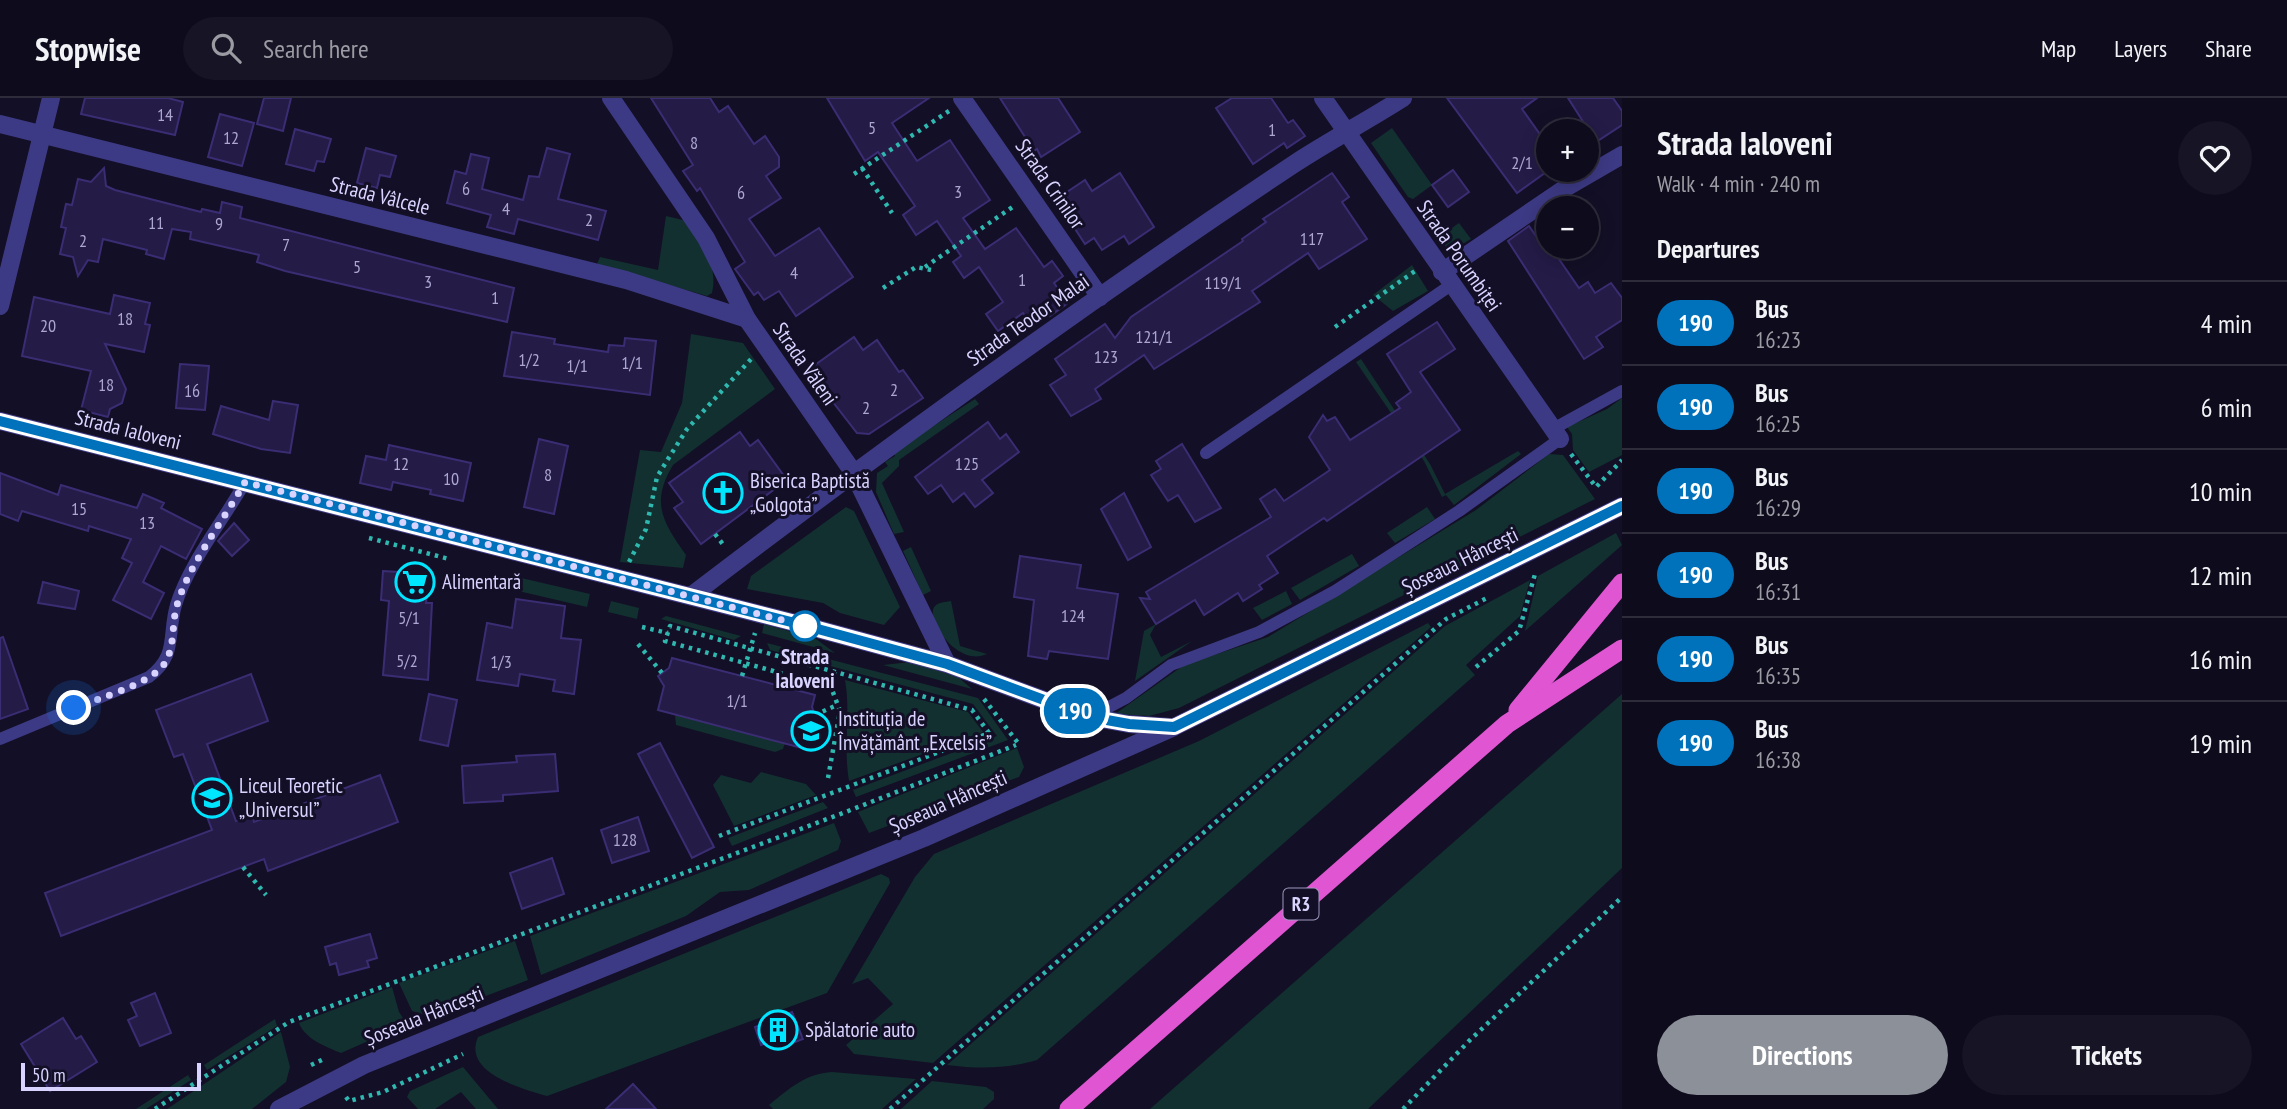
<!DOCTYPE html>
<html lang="en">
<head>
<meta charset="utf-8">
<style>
	:root { --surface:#0e0b1c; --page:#171425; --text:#f1f3f6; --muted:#9b9ba3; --line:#2e2b3b; --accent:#8c9099 }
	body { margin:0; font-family:"PT Sans Narrow",sans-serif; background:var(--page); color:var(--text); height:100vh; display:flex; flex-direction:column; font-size:26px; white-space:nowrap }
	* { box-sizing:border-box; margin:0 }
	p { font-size:23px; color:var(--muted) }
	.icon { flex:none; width:38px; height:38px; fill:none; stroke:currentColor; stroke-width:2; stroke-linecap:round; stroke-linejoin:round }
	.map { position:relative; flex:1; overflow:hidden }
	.panel { display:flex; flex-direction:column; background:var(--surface); width:665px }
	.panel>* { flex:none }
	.badge { padding:0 14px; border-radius:23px; font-size:24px; line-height:46px }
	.buttons { position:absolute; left:1536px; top:21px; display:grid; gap:14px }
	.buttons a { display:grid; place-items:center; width:63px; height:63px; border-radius:50%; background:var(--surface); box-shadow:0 4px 18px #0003,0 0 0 2px var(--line); font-size:35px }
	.scale { position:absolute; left:21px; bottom:18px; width:180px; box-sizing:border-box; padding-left:7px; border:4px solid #d9d4ff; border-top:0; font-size:19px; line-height:24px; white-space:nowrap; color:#d9d4ff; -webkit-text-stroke:5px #130f26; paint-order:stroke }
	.you { position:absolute; width:35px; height:35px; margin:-18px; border:5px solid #fff; border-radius:50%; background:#1a73e8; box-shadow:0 0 0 10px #1a73e833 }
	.map>.badge { position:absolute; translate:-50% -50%; box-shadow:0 0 0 4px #fff }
	h2 { padding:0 35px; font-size:26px; line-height:63px }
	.round { display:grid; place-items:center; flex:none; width:74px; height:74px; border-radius:37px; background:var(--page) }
	.head { display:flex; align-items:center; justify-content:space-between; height:119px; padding:0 35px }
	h1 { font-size:33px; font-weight:700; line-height:52px }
	.button { display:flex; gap:14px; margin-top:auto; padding:14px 35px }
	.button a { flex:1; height:80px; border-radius:42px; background:var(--accent); color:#fff; font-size:28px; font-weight:700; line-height:80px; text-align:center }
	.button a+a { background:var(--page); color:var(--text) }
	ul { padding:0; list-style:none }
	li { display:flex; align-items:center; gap:21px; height:84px; padding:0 35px; border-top:2px solid var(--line) }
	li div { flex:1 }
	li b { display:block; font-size:26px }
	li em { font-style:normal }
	li .badge { min-width:77px; font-weight:700; text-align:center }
	header { display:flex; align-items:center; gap:42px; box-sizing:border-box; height:98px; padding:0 35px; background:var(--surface); border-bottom:2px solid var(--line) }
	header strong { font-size:33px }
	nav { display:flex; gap:38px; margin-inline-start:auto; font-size:24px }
	.search { width:490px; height:63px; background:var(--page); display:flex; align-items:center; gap:18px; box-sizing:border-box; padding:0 24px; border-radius:38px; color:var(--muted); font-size:26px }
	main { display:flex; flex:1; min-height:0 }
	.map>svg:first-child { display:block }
	.green { fill:#12302f }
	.building { fill:#241b47; stroke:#3b2d73; stroke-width:2 }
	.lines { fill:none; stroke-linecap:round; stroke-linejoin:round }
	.path { stroke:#2fb8b0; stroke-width:4.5; stroke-dasharray:3.5 5; stroke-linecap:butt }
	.service { stroke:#3d3a85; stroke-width:12 }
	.minor { stroke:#3d3a85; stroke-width:18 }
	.tertiary { stroke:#3d3a85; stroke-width:18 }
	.trunk { stroke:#e055d1; stroke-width:19 }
	.line-casing { stroke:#fff; stroke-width:16 }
	.line { stroke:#0072bc; stroke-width:10 }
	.walk { stroke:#d9d4ff; stroke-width:7; stroke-dasharray:0 12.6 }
	.stop-dot { fill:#fff; stroke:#0072bc; stroke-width:3.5 }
	.labels { text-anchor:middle; stroke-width:6; stroke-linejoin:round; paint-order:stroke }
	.number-label { font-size:18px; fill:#aca6d1 }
	.shield { fill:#130f26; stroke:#9e99be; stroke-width:2 }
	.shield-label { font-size:19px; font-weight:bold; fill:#d9d4ff }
	.street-label { font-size:21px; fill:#d9d4ff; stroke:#130f26 }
	.poi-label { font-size:21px; fill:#d9d4ff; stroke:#130f26; text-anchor:start }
	.stop-label { font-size:21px; font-weight:bold; fill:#d9d4ff; stroke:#130f26 }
</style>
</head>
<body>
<header>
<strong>Stopwise</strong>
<div class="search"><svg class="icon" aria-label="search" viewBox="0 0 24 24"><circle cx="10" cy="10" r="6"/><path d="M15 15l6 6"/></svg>Search here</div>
<nav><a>Map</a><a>Layers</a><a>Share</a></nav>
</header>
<main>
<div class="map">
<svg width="1622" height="1011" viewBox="0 0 1622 1011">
	<rect width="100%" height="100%" fill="#130f26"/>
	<g class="green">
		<polygon points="1392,30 1432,87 1413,101 1408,99 1371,45"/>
		<path d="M666 118 683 122C699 145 719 165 712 195L707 198 597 166 600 159 658 172Z"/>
		<polygon points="1459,125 1471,141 1449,154 1439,139"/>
		<polygon points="1412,167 1428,193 1393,213 1373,197"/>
		<path d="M691 236 743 245 775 291 673 367C650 405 663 424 686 457L683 470 620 464 640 352 661 354 682 305Z"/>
		<polygon points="1361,261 1430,366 1445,396 1518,353 1521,356 1454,407 1446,397 1442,399 1424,363 1356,264"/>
		<polygon points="1622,300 1622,357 1589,374 1573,352 1572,336 1567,329 1607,311"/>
		<polygon points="975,301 979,306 899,362 899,368 882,385 904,434 894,436 876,394 877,375 888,368 885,364 895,358 893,354"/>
		<polygon points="1549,356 1563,357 1595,401 1179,610 1149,618 1115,616 1184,567 1268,539 1476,412"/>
		<polygon points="846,409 854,413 900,509 884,527 840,515 823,505 747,491 751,478"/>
		<polygon points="1427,409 1435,421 1395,445 1387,435"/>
		<polygon points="1616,435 1622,447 1525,533 1538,478"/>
		<polygon points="911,449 931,493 923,497 903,453"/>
		<polygon points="1352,456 1359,468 1300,502 1291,490"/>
		<polygon points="517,479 590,496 587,509 514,492"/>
		<path d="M1530 482 1520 518 1466 567 1475 577 1037 962C1006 971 979 971 947 967L1445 528Z"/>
		<polygon points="1286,493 1292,506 1262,522 1253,510"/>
		<polygon points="611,503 639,510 637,521 608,514"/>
		<path d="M951 503 960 548 987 556C957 570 924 519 935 508 938 504 946 504 951 503Z"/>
		<polygon points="666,518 741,538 734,542 661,521"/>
		<polygon points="1428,525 1431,529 933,965 854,956 846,947 893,906 868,880 852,886 915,779 934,756 1199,643"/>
		<polygon points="764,526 816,541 835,555 762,535"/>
		<polygon points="1156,526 1150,537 1161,559 1192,543 1135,583 1144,533"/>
		<polygon points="767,545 978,600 1008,642 856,699 853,692 997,638 973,606 770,552"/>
		<polygon points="910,564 958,579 972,591 883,567"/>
		<path d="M845 582 968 614 983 634 849 683C843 649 851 616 845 582Z"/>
		<polygon points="1622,596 1622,770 1368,1011 1150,1011"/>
		<polygon points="675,617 785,645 783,651 775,654 676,627"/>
		<polygon points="1017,650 1024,669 1019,679 869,735 858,714"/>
		<polygon points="761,674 806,686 816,697 734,728 713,687 721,677 751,685"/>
		<polygon points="823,704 828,710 732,748 728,740"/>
		<polygon points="834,725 841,743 838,752 749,792 720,794 686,818 541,877 530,838"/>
		<path d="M881 776 889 780 890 785 827 895 547 998C523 991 462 975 478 939Z"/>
		<polygon points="515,843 528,882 431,919 412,913 399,885"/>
		<path d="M392 889 399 914 407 926 341 955C326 949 305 941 299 925Z"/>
		<polygon points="275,921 277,928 207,972 204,967"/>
		<polygon points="281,934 290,969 286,984 252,1011 167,1011"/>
		<polygon points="463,969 498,1011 476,1011 461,994 435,1011 418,1011 407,999 410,993"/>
		<path d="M832 974 916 981 882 1011H773L769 1007C790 990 805 976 832 974Z"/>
		<polygon points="188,977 191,982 146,1011 136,1011"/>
		<polygon points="932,983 986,989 994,994 994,1001 983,1011 901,1011"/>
	</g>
	<g class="building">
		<polygon points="85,0 168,0 183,4 175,37 81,16"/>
		<polygon points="264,0 291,0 283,33 257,26"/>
		<polygon points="651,0 710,0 719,14 728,8 754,46 765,38 779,59 779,69 766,78 781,100 749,121 775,158 819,130 853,179 796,218 779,193 764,202 758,194 754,197 735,171 745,164 700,90 697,93 683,73 693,67"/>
		<polygon points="827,0 929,0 892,25 917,63 950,42 990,102 963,120 985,151 1016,130 1044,169 1052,163 1063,178 1054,185 1068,205 1050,218 1044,209 1027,221 1023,215 998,233 986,216 1003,204 979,169 964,180 953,164 961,158 937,123 916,137 903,117 915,108 878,54 865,63"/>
		<polygon points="1000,0 1058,0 1080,34 1041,59 1037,51 1034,53"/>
		<polygon points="1232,0 1271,0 1288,25 1293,22 1305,38 1287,50 1284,45 1253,66 1216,10"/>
		<polygon points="1447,0 1537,0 1522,11 1549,49 1549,72 1517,95"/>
		<polygon points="1568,0 1613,0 1622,13 1622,27 1596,44"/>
		<polygon points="220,16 254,25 242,68 208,59"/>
		<polygon points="295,31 331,41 324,64 317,63 314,73 286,66"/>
		<polygon points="366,50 396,58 390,79 380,77 377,90 357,85"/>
		<polygon points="547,50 570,56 558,101 606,113 598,142 518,121 514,136 487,129 491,117 447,105 455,73 466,76 471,56 489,60 482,91 523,102 529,78 539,79"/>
		<polygon points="104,70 106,88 115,92 201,114 202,111 220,115 222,104 242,109 240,120 514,190 507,224 285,173 257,164 259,157 190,141 191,134 172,131 164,161 146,156 147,152 103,141 98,164 88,162 78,178 73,159 60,156 66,130 61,129 66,106 72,107 78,81 91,84"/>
		<polygon points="1453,72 1469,94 1448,109 1432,87"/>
		<polygon points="1120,75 1154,129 1129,146 1124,138 1102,152 1094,140 1085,146 1062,111 1070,105 1064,96 1085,82 1092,93"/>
		<polygon points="1332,75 1349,99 1342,104 1367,141 1319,171 1308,155 1252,193 1260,204 1154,271 1144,257 1095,291 1101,301 1071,318 1050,287 1066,277 1055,261 1105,226 1115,240 1131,219 1243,143 1242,141 1266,124 1263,121"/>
		<polygon points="1529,128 1548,155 1552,151 1579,190 1588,184 1595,195 1611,185 1622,200 1622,222 1596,239 1603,249 1584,261 1508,143"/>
		<polygon points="114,197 150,205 145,226 150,227 144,254 105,246 126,291 122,305 110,311 108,319 81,312 91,273 22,258 34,199 110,216"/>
		<polygon points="1437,224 1455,251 1420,274 1460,332 1327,423 1324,420 1267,458 1278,475 1259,487 1262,491 1243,503 1238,495 1204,517 1195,502 1156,526 1140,500 1150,501 1146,494 1271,419 1260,401 1275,391 1284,403 1330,372 1309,339 1323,317 1327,323 1335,319 1350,342 1400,310 1396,305 1411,294 1387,256"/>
		<polygon points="512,234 555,241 554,246 608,254 609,247 624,248 625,240 656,243 650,297 504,278"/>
		<polygon points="854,239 863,252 877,242 899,274 903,272 923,300 869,336 857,335 808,272"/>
		<polygon points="180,266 209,268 205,312 176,310"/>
		<polygon points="273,303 298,307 290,355 261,351 213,336 221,308 269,322"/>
		<polygon points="988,324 1000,341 1006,336 1019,354 982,382 993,395 975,409 964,395 953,404 941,387 928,396 915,379"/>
		<polygon points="740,334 750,348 758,342 787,382 701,446 674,410 683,404 669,385"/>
		<polygon points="539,341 568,348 554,416 524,409"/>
		<polygon points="1182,346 1221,410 1195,424 1178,397 1168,403 1151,377 1161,371 1156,363"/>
		<polygon points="389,347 471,365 463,403 430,396 431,392 393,384 391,392 360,385 366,358 386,362"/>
		<polygon points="0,375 58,397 61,387 137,410 143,396 164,405 161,410 202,431 186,461 161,448 143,484 164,495 151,521 113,502 132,465 122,460 131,441 89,428 88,433 22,413 18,423 0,416"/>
		<polygon points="1124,395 1151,449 1128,462 1101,411"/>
		<polygon points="234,425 249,442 232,458 218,443"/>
		<polygon points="1020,458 1081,467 1077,490 1118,496 1108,561 1049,553 1047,561 1028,558 1034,502 1014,499"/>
		<polygon points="383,473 429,476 426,505 432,505 428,582 383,577 389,503 381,502"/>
		<polygon points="43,484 79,493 75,511 38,505"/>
		<polygon points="516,501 565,508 561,540 581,542 574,596 553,593 555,582 520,576 518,588 477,582 487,525 512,530"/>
		<polygon points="3,539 28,611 0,621 0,540"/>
		<polygon points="672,560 815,597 812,609 817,623 808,626 802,650 658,612 664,588 658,578 669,570"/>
		<polygon points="251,576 268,623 207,646 236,723 252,717 254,724 380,677 398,724 268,773 264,761 61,838 45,795 212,732 183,656 174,659 156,612"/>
		<polygon points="429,596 457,602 448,648 420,642"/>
		<polygon points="660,645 714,749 692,760 638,656"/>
		<polygon points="555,656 558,693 503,697 503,703 464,705 462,668 517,664 516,658"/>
		<polygon points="638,719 649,753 612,765 601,732"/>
		<polygon points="552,760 564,796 522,811 510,775"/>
		<polygon points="370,836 377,860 367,863 369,869 339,877 336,865 330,867 325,849"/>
		<polygon points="155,895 171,935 140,948 128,922 137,918 131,905"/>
		<polygon points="792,914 803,941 785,948 782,939 761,947 755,929"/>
		<polygon points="63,920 76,941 81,938 97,964 50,993 21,946"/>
		<polygon points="633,986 656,1011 606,1011"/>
	</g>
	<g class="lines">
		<g class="path">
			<polyline points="862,70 892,115"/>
			<polyline points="854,76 949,13"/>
			<polyline points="925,169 1014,108"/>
			<polyline points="883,190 916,169 931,172"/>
			<polyline points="1335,229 1418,171"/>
			<polyline points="1571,356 1596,389 1622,362"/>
			<polyline points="715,436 725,449"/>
			<polyline points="369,440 449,461"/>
			<polyline points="629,464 646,431 657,379 668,361 687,331 752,260"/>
			<polyline points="642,529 668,535"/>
			<polyline points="638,546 662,575"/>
			<polyline points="1476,569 1519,533 1535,476"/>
			<polyline points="742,578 755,535"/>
			<polyline points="984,601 1018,645"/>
			<polyline points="815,617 837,607"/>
			<polyline points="828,680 840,613 831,589"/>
			<polyline points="719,738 989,635 972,612 670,528 665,543 831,589 835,574"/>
			<polyline points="243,769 266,797"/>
			<polyline points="311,967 326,960"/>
			<polyline points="346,999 349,1003 383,994 463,956"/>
			<polyline points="155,1011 289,924 843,715 1016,647"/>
			<polyline points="890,1011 1446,521 1487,500"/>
			<polyline points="1403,1011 1470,942 1622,799"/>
		</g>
		<g class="service">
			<polyline points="1553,331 1622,293"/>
			<polyline points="1206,355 1451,187"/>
			<polyline points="1090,619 1126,600 1171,567 1259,534 1335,493 1459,413 1560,341"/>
			<path d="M0 641 149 579C178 557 167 538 176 507 188 466 224 422 245 384"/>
		</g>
		<g class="minor">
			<polyline points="611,0 706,140 747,221 853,374 947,566"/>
			<polyline points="962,0 1100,199"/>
			<polyline points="1323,0 1560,341"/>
			<polyline points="0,26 626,182 747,221"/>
			<polyline points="1442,174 1567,89 1622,57"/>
			<polyline points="0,208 51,0"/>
			<path d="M691 498C887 348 1088 203 1294 66 1329 43 1367 23 1403 0"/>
		</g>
		<g class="tertiary">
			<polyline points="0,323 803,527 947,566 1090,619 1129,626 1170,629"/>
			<polyline points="279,1011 364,967 924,740 1174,629 1622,408"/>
		</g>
		<g class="trunk">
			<polyline points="1518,612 1622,485"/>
			<polyline points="1069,1011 1507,626 1622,551"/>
		</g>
	</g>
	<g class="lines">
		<g class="line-casing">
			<polyline id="line" points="0,323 803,527 947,566 1090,619 1129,626 1174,629 1622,408"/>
		</g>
		<use href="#line" class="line"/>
		<path class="walk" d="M74 610C97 601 146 587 162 569 176 552 171 527 177 507 189 466 224 422 245 384L805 528"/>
	</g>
	<defs>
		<g id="church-ring" transform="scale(2.0125)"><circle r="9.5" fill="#130f26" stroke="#00e5ff" stroke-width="1.5"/><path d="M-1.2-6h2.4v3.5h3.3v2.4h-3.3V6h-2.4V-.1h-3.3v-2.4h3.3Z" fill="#00e5ff"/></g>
		<g id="supermarket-ring" transform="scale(2.0125)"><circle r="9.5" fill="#130f26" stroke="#00e5ff" stroke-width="1.5"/><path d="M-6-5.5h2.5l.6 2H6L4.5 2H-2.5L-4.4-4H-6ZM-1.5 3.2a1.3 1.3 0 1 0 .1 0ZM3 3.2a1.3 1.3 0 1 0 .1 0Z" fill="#00e5ff"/></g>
		<g id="school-ring" transform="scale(2.0125)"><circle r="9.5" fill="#130f26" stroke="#00e5ff" stroke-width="1.5"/><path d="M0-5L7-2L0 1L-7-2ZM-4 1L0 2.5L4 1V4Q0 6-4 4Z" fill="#00e5ff"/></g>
		<g id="building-ring" transform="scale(2.0125)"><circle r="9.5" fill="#130f26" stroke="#00e5ff" stroke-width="1.5"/><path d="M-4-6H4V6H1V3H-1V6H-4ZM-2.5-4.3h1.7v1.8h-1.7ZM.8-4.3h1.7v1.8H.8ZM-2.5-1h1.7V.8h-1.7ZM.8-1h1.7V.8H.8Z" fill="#00e5ff"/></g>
	</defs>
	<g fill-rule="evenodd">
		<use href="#church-ring" x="723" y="395"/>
		<use href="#supermarket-ring" x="415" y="484"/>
		<use href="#school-ring" x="811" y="633"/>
		<use href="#school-ring" x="212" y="700"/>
		<use href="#building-ring" x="778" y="932"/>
	</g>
	<circle class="stop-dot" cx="805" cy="528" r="14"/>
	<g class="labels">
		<g class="number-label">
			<text x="165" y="23">14</text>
			<text x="872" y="36">5</text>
			<text x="1272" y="38">1</text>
			<text x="231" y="46">12</text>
			<text x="694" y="51">8</text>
			<text x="1522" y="71">2/1</text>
			<text x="466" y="97">6</text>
			<text x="958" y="100">3</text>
			<text x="741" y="101">6</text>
			<text x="506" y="117">4</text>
			<text x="589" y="128">2</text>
			<text x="156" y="131">11</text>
			<text x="219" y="132">9</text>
			<text x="1312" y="147">117</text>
			<text x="83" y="149">2</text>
			<text x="286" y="153">7</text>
			<text x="357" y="175">5</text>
			<text x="794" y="181">4</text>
			<text x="1022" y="188">1</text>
			<text x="428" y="190">3</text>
			<text x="1223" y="191">119/1</text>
			<text x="495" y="206">1</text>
			<text x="125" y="227">18</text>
			<text x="48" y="234">20</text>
			<text x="1154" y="245">121/1</text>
			<text x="1106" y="265">123</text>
			<text x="529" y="268">1/2</text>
			<text x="632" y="271">1/1</text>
			<text x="577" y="274">1/1</text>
			<text x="106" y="293">18</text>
			<text x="894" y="298">2</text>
			<text x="192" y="299">16</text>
			<text x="866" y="316">2</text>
			<text x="401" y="372">12</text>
			<text x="967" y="372">125</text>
			<text x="548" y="383">8</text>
			<text x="451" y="387">10</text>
			<text x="79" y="417">15</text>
			<text x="147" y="431">13</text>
			<text x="1073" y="524">124</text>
			<text x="409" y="526">5/1</text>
			<text x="407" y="569">5/2</text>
			<text x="501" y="570">1/3</text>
			<text x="737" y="609">1/1</text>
			<text x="625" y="748">128</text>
		</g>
		<rect class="shield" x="1283.5" y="790.5" width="35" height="31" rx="5"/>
		<g class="shield-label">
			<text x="1301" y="813">R3</text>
		</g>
		<g class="street-label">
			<text transform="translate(1050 86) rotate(55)" y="7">Strada Crinilor</text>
			<text transform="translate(380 98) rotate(14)" y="7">Strada Vâlcele</text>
			<text transform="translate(1459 158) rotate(55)" y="7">Strada Porumbiței</text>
			<text transform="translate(1028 222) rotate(-35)" y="7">Strada Teodor Malai</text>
			<text transform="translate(805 266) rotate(55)" y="7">Strada Văleni</text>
			<text transform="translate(128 332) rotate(14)" y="7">Strada Ialoveni</text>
			<text transform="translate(1460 463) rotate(-26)" y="7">Șoseaua Hâncești</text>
			<text transform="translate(948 704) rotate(-24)" y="7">Șoseaua Hâncești</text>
			<text transform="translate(424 918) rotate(-22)" y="7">Șoseaua Hâncești</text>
		</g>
		<g class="poi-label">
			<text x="750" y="390">Biserica Baptistă<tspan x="750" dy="24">„Golgota”</tspan></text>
			<text x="442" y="491">Alimentară</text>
			<text x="838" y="628">Instituția de<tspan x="838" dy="24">Învățământ „Excelsis”</tspan></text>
			<text x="239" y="695">Liceul Teoretic<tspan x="239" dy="24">„Universul”</tspan></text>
			<text x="805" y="939">Spălatorie auto</text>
		</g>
		<g class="stop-label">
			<text x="805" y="566">Strada<tspan x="805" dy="24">Ialoveni</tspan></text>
		</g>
	</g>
</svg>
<div class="buttons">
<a>+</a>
<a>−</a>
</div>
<div class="scale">50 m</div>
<div class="you" style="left:74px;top:610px"></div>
<b class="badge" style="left:1075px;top:613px;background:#0072bc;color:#fff">190</b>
</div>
<section class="panel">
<div class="head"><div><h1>Strada Ialoveni</h1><p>Walk · 4 min · 240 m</p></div><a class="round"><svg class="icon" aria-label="heart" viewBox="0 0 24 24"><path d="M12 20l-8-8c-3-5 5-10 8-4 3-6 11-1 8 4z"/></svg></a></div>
<h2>Departures</h2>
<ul>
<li><span class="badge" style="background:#0072bc;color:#fff">190</span><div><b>Bus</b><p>16:23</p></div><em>4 min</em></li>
<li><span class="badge" style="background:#0072bc;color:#fff">190</span><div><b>Bus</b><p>16:25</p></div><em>6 min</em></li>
<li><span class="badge" style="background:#0072bc;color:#fff">190</span><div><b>Bus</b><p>16:29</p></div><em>10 min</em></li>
<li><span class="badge" style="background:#0072bc;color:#fff">190</span><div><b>Bus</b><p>16:31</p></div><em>12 min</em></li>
<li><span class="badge" style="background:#0072bc;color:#fff">190</span><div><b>Bus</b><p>16:35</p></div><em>16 min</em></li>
<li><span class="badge" style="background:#0072bc;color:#fff">190</span><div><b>Bus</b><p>16:38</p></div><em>19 min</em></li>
</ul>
<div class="button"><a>Directions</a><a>Tickets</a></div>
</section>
</main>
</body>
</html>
